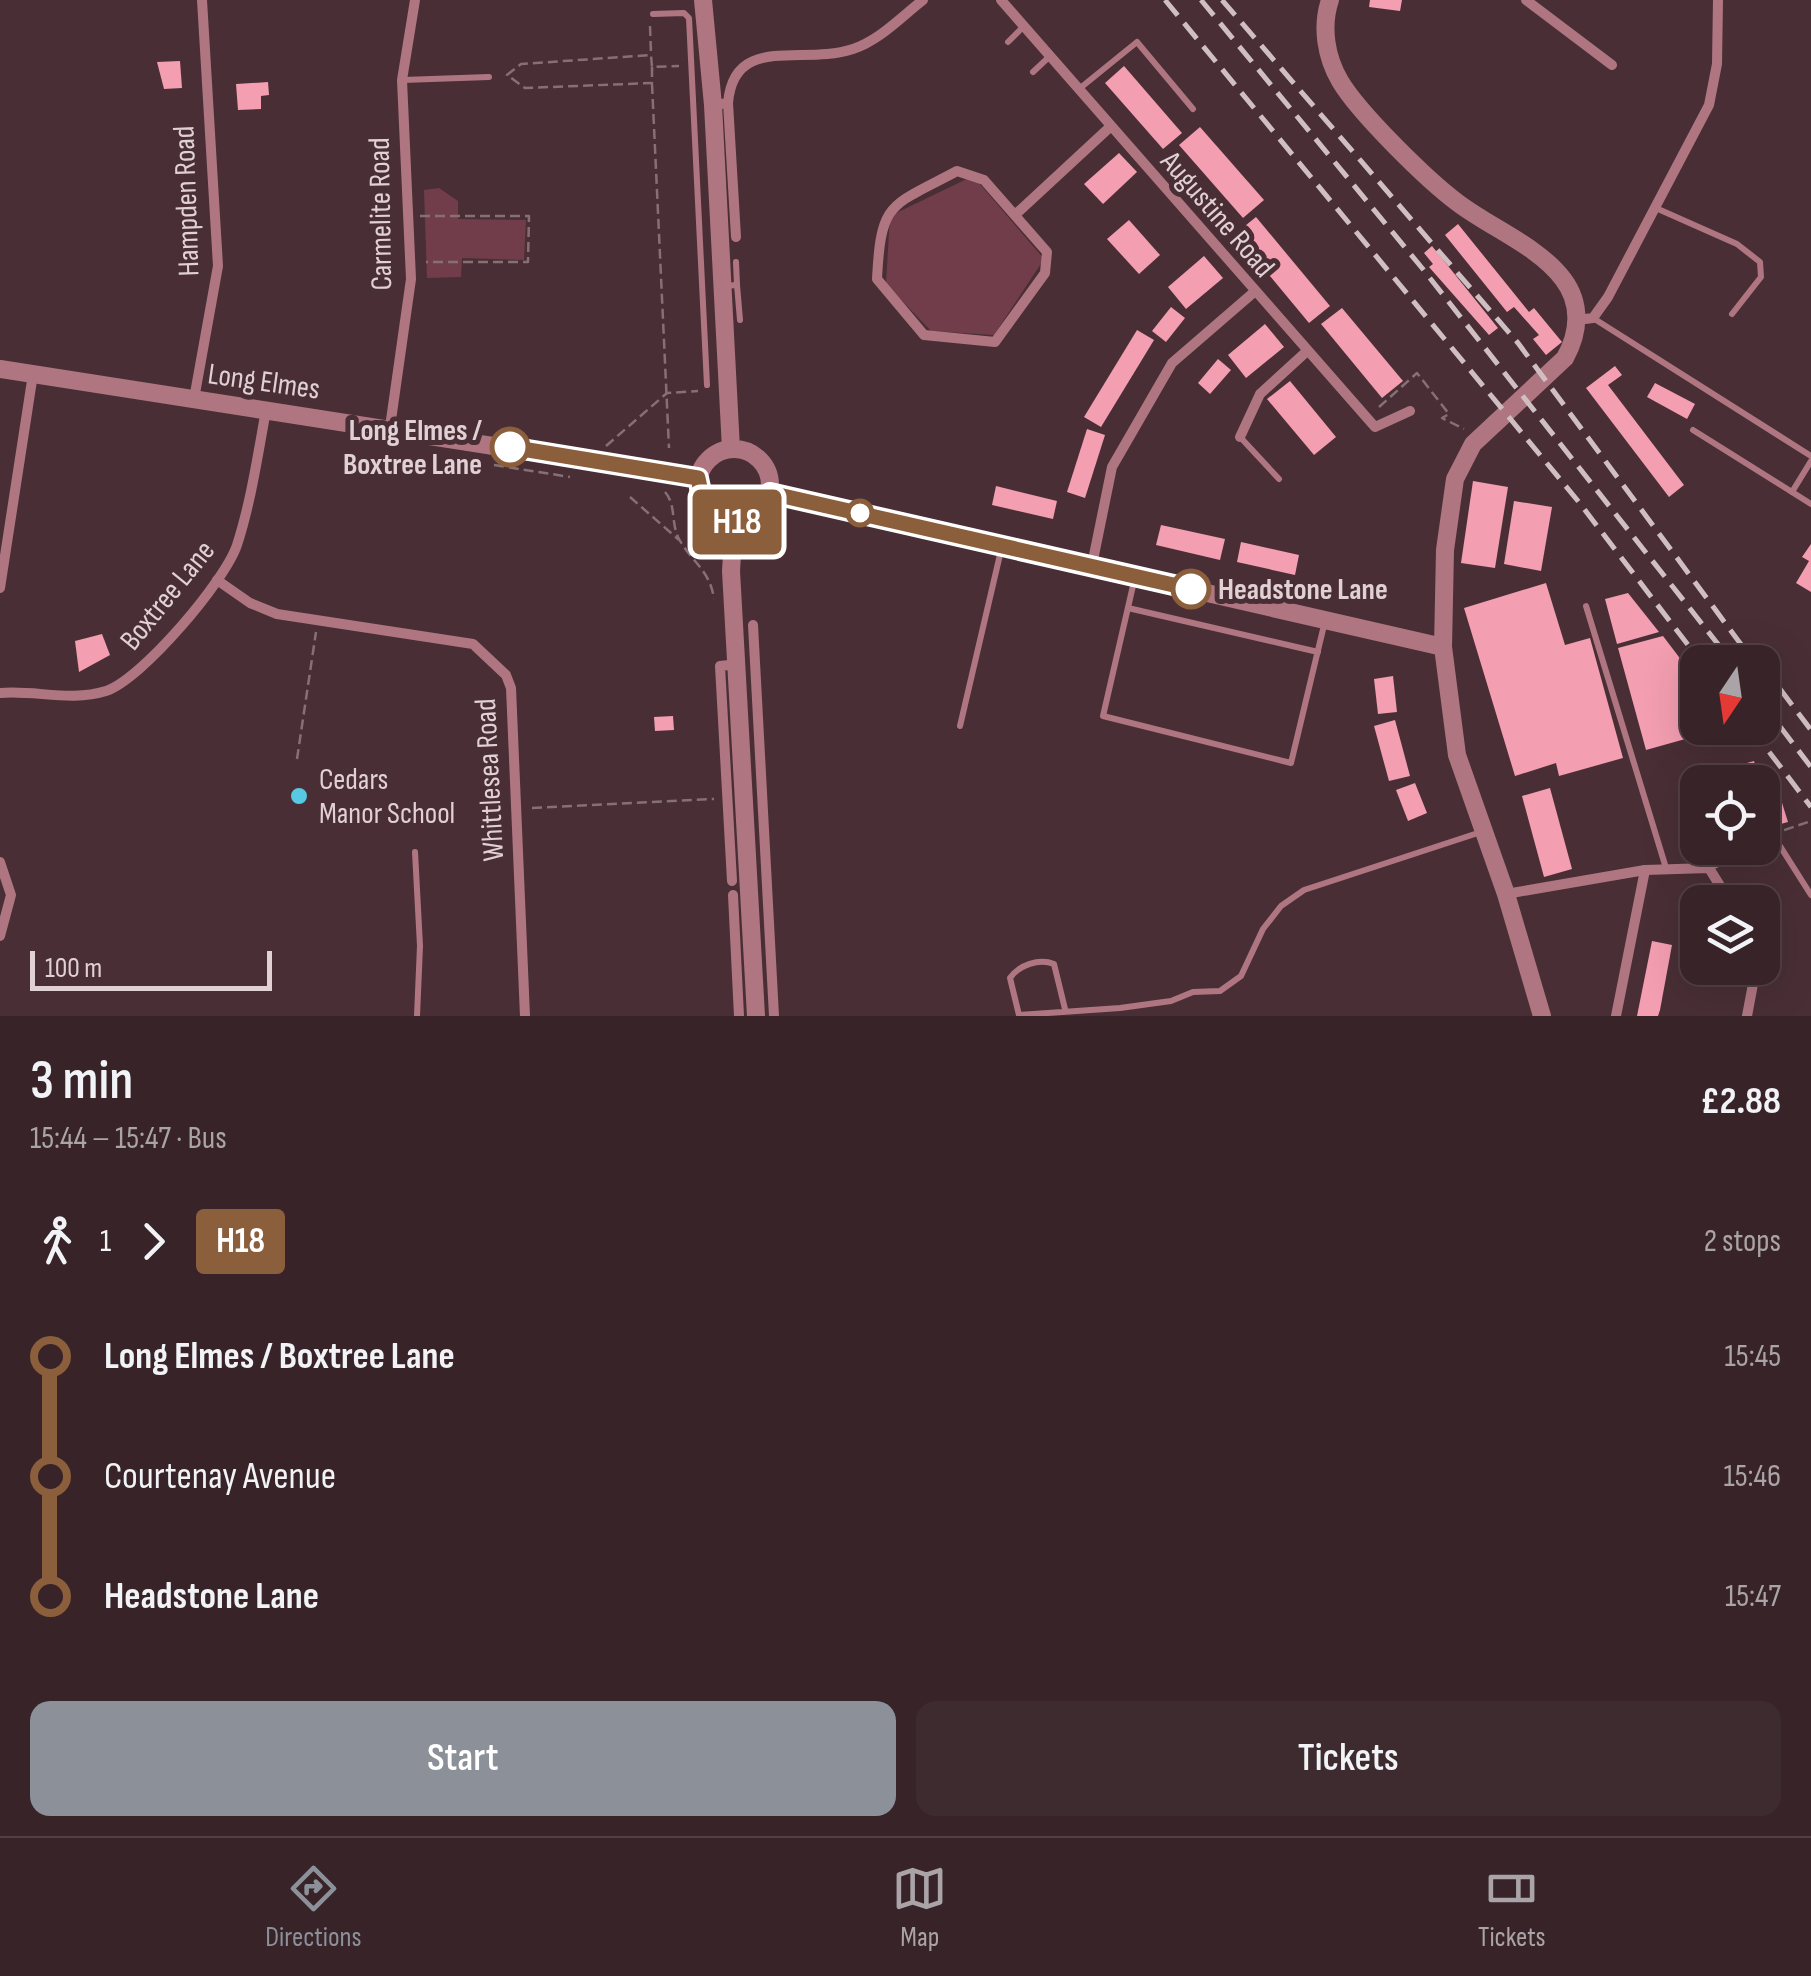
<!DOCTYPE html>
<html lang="en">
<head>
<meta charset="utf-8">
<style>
	:root { --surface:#372328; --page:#3e2b30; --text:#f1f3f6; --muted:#aaa4a8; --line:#514045; --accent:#8c9099 }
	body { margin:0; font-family:"Sofia Sans Condensed",sans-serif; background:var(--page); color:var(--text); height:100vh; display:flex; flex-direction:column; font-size:38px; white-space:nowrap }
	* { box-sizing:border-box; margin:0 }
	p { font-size:32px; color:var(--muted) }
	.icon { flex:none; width:55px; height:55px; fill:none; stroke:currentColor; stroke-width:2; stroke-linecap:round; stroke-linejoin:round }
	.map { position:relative; height:1016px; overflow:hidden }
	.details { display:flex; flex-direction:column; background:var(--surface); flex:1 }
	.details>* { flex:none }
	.badge { padding:0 20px; border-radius:8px; font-size:35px; line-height:65px }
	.needle { width:65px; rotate:193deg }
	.tools { position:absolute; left:1680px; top:645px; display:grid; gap:20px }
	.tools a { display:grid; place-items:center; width:100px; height:100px; border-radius:20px; background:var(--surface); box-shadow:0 10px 40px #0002,0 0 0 2px var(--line); font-size:50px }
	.scale { position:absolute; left:30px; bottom:25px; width:242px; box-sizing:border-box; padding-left:10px; border:5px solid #e1d1d4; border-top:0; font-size:28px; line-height:35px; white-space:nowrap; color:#e1d1d4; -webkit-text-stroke:8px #492f35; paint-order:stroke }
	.map>.badge { position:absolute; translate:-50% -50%; box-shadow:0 0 0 5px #fff }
	.legs { display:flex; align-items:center; gap:15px; height:110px; padding:0 30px; font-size:32px }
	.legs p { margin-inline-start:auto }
	.head { display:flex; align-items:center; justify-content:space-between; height:170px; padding:0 30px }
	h1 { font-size:55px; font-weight:600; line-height:75px }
	.primary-button { display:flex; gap:20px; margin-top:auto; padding:20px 30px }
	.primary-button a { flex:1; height:115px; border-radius:20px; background:var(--accent); color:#fff; font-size:40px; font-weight:600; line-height:115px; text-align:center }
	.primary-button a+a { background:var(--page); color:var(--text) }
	ul { padding:0 30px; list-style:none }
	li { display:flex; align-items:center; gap:35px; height:120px; font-size:38px }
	li i { display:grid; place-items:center; width:15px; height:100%; margin:0 12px; background:currentColor }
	li i::after { content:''; width:25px; height:25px; margin:-12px; border:8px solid; border-radius:50%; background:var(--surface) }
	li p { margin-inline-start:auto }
	li:first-child i { background:linear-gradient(#0000 50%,currentColor 0) }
	li:last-child i { background:linear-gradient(currentColor 50%,#0000 0) }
	.menu { display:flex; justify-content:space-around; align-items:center; height:140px; border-top:2px solid var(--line); background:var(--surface); font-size:28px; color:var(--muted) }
	.menu a { display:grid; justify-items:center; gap:5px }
	.menu .selected { color:var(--accent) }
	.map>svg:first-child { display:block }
	.green { fill:#713d4a }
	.building { fill:#f39eb1 }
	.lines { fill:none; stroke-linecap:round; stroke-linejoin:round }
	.path { stroke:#867075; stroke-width:2.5; stroke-dasharray:10 5; stroke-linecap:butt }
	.service { stroke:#af7682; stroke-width:6 }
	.minor { stroke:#af7682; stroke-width:10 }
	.tertiary { stroke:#af7682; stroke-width:18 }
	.rail { stroke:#d0bfc2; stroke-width:5; stroke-dasharray:20 10; stroke-linecap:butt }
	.line-1-casing { stroke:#fff; stroke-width:22 }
	.line-1 { stroke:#8b5e3c; stroke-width:15 }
	.stop-1-dot { fill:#fff; stroke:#8b5e3c; stroke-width:5 }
	.poi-dot { fill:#57c9e2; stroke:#492f35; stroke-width:4 }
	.labels { text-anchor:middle; stroke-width:10; stroke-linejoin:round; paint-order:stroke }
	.street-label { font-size:30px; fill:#e1d1d4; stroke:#492f35 }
	.stop-label { font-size:30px; font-weight:bold; fill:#e1d1d4; stroke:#492f35; text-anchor:end }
	.poi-label { font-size:30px; fill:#e1d1d4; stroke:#492f35; text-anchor:start }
</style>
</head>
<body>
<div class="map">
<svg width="1811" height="1016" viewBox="0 0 1811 1016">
	<rect width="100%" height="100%" fill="#492f35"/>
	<g class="green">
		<polygon points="973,176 1044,259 994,335 931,331 886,284 890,216"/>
		<polygon points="439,188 458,201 458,219 526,220 524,260 462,258 461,277 427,278 424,190"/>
	</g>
	<g class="building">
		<polygon points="1370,0 1402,0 1400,11 1369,7"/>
		<polygon points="180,61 182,88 164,89 157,62"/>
		<polygon points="1124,66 1182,133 1163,149 1105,83"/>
		<polygon points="268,82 269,95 261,96 261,109 238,110 236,84"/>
		<polygon points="1200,127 1264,200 1243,218 1179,145"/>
		<polygon points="1119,153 1137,172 1103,204 1084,184"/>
		<polygon points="1256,217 1330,306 1309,323 1235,234"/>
		<polygon points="1129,220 1160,255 1139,274 1107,239"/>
		<polygon points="1458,224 1529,312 1534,308 1562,342 1546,355 1533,339 1539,335 1514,307 1507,312 1445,235"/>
		<polygon points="1432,246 1498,328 1489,335 1429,267 1433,264 1424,253"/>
		<polygon points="1204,256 1223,278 1186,309 1168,287"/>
		<polygon points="1171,307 1185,318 1166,342 1152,331"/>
		<polygon points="1342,308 1403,381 1382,398 1321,324"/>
		<polygon points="1265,324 1284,347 1246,378 1228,355"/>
		<polygon points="1137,330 1154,340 1101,427 1084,417"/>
		<polygon points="1218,359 1231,370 1210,394 1198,383"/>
		<polygon points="1615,366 1622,375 1608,385 1684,485 1669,497 1586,388"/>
		<polygon points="1290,381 1336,437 1314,455 1267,399"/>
		<polygon points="1655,383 1695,404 1687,419 1647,397"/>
		<polygon points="1087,429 1105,435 1085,498 1067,492"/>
		<polygon points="1473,481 1508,487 1495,568 1461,563"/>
		<polygon points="996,486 1057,501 1053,519 992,505"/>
		<polygon points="1514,501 1552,507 1541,571 1504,564"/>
		<polygon points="1161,525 1225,539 1220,560 1156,545"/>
		<polygon points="1241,542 1299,555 1295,575 1237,562"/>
		<polygon points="1811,544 1811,592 1796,583 1809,561 1802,557"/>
		<polygon points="1546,583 1565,645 1590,638 1623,758 1559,776 1556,763 1515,776 1464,608"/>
		<polygon points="1628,593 1659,632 1617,644 1605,599"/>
		<polygon points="102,634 110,655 79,672 75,641"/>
		<polygon points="1663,636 1698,682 1698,728 1721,729 1646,750 1618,648"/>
		<polygon points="1393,676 1397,712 1378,714 1374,679"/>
		<polygon points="673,716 674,730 655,731 654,717"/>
		<polygon points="1395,720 1410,776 1389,781 1374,726"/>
		<polygon points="1754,761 1760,782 1698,782 1696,802 1690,779"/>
		<polygon points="1415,783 1427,813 1408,821 1396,790"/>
		<polygon points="1550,788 1572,869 1544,877 1522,796"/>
		<polygon points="1778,790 1788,822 1762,829 1762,794"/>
		<polygon points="1652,941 1672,945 1660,1010 1658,1016 1637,1016"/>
	</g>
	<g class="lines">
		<g class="path">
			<polyline points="650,26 651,53"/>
			<polyline points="652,67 652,83 525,88 507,75 521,64 651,55 652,67 679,66"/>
			<polyline points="652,84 669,448"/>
			<polyline points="420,216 529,216 528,262 426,262"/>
			<polyline points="1379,407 1417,373 1449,414 1442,418 1464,429"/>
			<polyline points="606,446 667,393 698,391"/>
			<polyline points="494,465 570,477"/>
			<path d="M665 492C676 504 671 522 678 537 690 561 710 569 714 599"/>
			<polyline points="630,497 679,540"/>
			<polyline points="297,759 316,632"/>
			<polyline points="532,808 714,799"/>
			<polyline points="1770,835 1811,821"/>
		</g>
		<g class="service">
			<polyline points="653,14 684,13 689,18 707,385"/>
			<polyline points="1008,42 1024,26"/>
			<polyline points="1033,72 1050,56"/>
			<polyline points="403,80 489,77"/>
			<polyline points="1079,89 1137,42 1193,109"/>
			<polyline points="1658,209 1737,244 1760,262 1761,277 1732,314"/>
			<polyline points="736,262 737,285"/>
			<polyline points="724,286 737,285 740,320"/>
			<polyline points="1593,318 1811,456"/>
			<polyline points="1693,430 1792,492 1811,461"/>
			<polyline points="1241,438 1279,479"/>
			<polyline points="1792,492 1811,504"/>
			<polyline points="1135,577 1103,716 1291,763 1325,621"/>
			<polyline points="1586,606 1666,868"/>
			<polyline points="1128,608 1318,652"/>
			<polyline points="960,726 1002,546"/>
			<polyline points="415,852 420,946 417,1016"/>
			<polyline points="1709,868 1747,852 1780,846 1811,895"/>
			<path d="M1065 1009 1054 964C1039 958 1019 965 1010 978L1019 1015 1120 1008 1171 1001 1193 992 1220 991 1241 976 1263 929 1281 906 1304 890 1481 832"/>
		</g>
		<g class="minor">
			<polyline points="1001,0 1375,427 1410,411"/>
			<polyline points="1526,0 1612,65"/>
			<polyline points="728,103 736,237"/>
			<path d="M713 105 728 103C734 33 802 66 853 49 880 40 901 17 923 0"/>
			<path d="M957 171 984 180 1047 252 1045 273 995 342 924 335 877 279C881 200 890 207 957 171Z"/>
			<polyline points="1016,214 1110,127"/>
			<polyline points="1577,320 1593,318 1608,297 1709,105 1717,64 1718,0"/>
			<polyline points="194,399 218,266 202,0"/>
			<polyline points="390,427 411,279 402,80 415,0"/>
			<polyline points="1240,437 1260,394 1306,352"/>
			<polyline points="1092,565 1112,467 1172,363 1253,293"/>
			<polyline points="217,580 250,603 277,614 473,644 506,675 511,688 525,1016"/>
			<polyline points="0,588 33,374"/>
			<polyline points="753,625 774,1016"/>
			<path d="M0 693C36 690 71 702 106 691 142 679 225 581 237 545 251 502 258 454 266 410"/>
			<polyline points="0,862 11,895 0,936"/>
			<polyline points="732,881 720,666 739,664"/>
			<polyline points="1506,894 1645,870 1709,868 1730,902"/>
			<polyline points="733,895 739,1016"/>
			<polyline points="1616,1016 1645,870"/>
			<polyline points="1747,1016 1756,968"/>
		</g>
		<g class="tertiary">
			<polyline points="703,0 713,105 731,449"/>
			<path d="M1330 0C1321 27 1326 57 1340 81 1359 113 1427 180 1458 203 1491 228 1538 246 1563 279 1582 304 1579 333 1565 358L1473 444 1455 479 1445 550 1443 647 1457 755 1506 894 1542 1016"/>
			<polyline points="0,369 698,478"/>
			<circle cx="734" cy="485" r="36"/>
			<polyline points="770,493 1443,647"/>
			<polyline points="734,522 731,571 756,1016"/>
		</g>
		<g class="rail">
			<polyline points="1165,0 1578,501 1701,662"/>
			<polyline points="1201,0 1422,268 1732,662"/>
			<polyline points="1222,0 1518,343 1754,662"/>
			<polyline points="1762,665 1811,730"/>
			<polyline points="1762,703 1811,767"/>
			<polyline points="1751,728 1811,807"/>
		</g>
	</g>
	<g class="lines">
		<g class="line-1-casing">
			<path id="line-1" d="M510 447 698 478 704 506C727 531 758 524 770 493L1191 589"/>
		</g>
		<use href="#line-1" class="line-1"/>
	</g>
	<g class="stop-1-dot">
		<circle cx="510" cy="447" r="18"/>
		<circle cx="860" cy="513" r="12"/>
		<circle cx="1191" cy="589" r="18"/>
	</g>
	<circle class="poi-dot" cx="299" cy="796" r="10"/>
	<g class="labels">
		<g class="street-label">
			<text transform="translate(186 201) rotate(-92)" y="10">Hampden Road</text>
			<text transform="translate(380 214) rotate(-91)" y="10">Carmelite Road</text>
			<text transform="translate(1218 214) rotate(49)" y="10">Augustine Road</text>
			<text transform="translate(264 381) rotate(8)" y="10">Long Elmes</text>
			<text transform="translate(167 595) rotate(-51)" y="10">Boxtree Lane</text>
			<text transform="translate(489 780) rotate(-93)" y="10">Whittlesea Road</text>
		</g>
		<g class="stop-label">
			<text x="482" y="440">Long Elmes /<tspan x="482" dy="34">Boxtree Lane</tspan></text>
			<text x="1218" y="599" text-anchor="start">Headstone Lane</text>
		</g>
		<g class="poi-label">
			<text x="319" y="789">Cedars<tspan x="319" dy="34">Manor School</tspan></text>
		</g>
	</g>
</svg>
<div class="tools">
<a><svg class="needle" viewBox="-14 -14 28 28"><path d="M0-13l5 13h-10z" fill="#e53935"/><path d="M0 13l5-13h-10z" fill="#aaa4a8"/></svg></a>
<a><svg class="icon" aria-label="locate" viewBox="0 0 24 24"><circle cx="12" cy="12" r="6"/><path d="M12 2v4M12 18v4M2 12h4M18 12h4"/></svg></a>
<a><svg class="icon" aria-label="layers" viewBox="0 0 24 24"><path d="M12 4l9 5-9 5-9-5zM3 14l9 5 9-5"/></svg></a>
</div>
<div class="scale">100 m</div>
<b class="badge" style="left:737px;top:522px;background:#8b5e3c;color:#fff">H18</b>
</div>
<section class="details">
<div class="head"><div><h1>3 min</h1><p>15:44 – 15:47 · Bus</p></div><b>£2.88</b></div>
<div class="legs"><svg class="icon" aria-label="walk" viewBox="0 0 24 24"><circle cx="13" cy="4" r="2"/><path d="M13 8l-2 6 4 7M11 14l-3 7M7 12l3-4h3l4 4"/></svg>1<svg class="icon" aria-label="forward" viewBox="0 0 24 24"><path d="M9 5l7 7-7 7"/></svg><b class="badge" style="background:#8b5e3c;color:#fff">H18</b><p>2 stops</p></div>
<ul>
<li><i style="color:#8b5e3c"></i><b>Long Elmes / Boxtree Lane</b><p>15:45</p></li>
<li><i style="color:#8b5e3c"></i><span>Courtenay Avenue</span><p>15:46</p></li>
<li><i style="color:#8b5e3c"></i><b>Headstone Lane</b><p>15:47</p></li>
</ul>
<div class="primary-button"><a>Start</a><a>Tickets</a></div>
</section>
<nav class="menu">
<a class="selected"><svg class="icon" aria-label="directions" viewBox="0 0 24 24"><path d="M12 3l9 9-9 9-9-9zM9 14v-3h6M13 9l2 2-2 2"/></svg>Directions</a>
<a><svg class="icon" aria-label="map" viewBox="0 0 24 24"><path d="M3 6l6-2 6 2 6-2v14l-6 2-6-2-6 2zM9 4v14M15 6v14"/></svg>Map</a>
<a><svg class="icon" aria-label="tickets" viewBox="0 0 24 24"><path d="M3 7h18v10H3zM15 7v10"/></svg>Tickets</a>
</nav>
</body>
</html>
